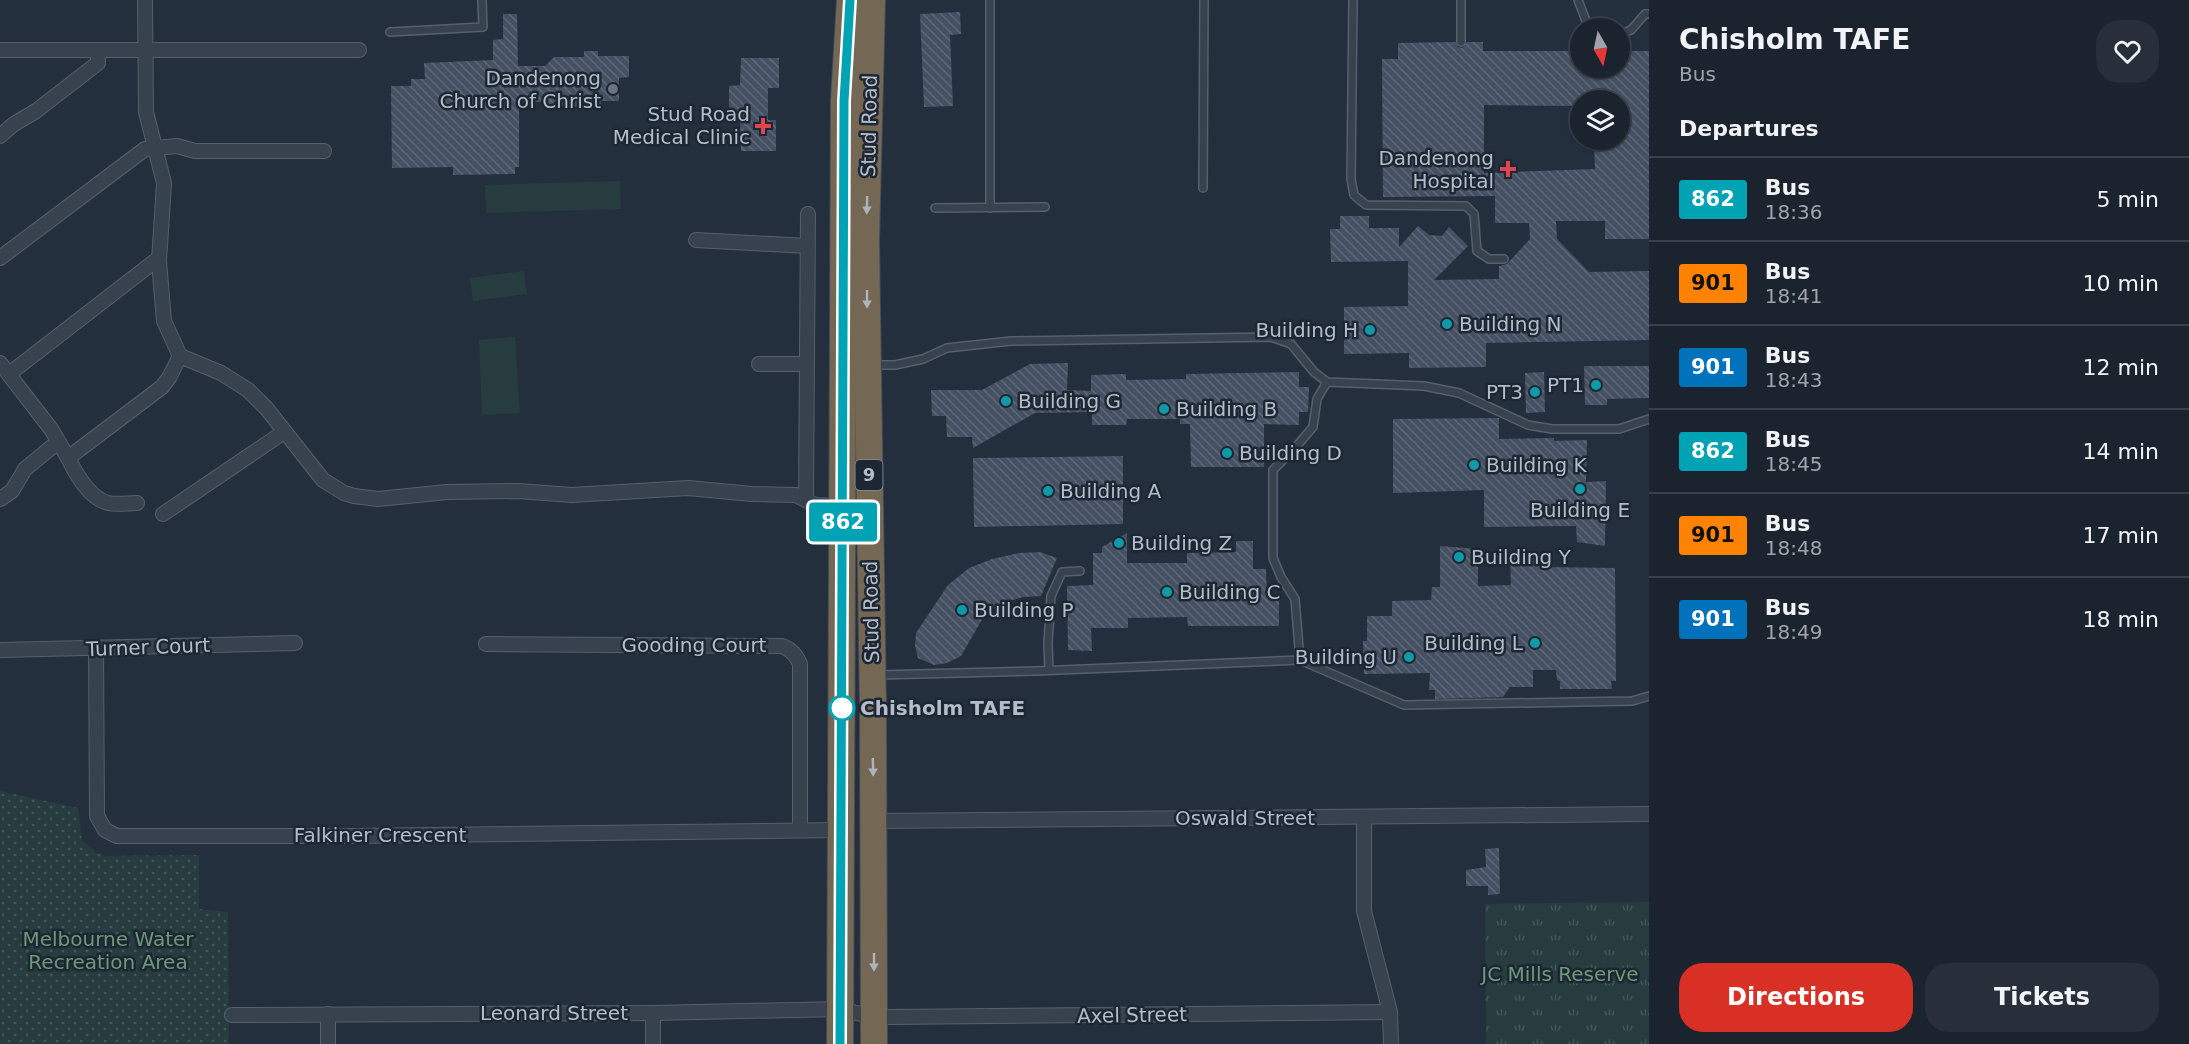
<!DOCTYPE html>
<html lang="en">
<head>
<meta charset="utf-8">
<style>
	:root { --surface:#1b232e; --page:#282f3a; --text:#f1f3f6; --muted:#a0a4aa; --line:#39404a; --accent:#d93025 }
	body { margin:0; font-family:"DejaVu Sans",sans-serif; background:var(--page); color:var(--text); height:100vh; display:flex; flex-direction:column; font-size:22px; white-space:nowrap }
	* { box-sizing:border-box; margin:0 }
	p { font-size:20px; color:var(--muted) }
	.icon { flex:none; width:33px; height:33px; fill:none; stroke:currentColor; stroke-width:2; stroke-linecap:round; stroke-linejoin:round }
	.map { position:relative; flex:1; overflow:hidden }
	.details { display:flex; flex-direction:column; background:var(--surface); width:540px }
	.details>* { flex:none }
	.badge { padding:0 12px; border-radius:4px; font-size:21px; line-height:39px }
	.needle { width:39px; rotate:171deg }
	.buttons { position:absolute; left:1570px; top:18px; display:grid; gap:12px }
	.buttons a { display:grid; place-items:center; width:60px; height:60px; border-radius:50%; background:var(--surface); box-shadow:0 2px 4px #0004,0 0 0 2px var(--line); font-size:30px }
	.map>.badge { position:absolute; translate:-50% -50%; box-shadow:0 0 0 3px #fff }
	h2 { padding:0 30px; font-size:22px; line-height:54px }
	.round { display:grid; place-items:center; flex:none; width:63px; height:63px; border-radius:24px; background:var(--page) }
	.summary { display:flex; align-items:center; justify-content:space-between; height:102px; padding:0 30px }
	h1 { font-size:28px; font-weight:600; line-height:45px }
	.cta { display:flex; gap:12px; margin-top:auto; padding:12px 30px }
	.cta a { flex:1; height:69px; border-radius:24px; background:var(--accent); color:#fff; font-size:24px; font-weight:600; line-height:69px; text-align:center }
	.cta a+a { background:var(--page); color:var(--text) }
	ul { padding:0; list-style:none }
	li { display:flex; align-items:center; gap:18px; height:84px; padding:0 30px; border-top:2px solid var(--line) }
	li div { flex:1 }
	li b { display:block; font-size:22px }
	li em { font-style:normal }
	li .badge { min-width:66px; font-weight:700; text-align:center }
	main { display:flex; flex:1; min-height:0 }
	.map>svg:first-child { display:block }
	.grass { fill:url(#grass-dots) }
	.park { fill:url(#park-tufts) }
	.garden { fill:#263c3f }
	.building { fill:url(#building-back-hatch); fill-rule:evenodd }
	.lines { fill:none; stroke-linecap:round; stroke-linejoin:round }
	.lane-casing { stroke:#565f6c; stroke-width:10 }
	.street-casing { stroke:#565f6c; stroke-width:16 }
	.highway-casing { stroke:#434c59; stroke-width:28 }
	.lane { stroke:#38414e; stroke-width:7 }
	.street { stroke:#38414e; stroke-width:14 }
	.highway { stroke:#746855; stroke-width:26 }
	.oneway { fill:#aeb4bd }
	.line-casing { stroke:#fff; stroke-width:14 }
	.line { stroke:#00a3b4; stroke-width:9 }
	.worship-dot { fill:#6b7280; stroke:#1d2633; stroke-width:2 }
	.health-dot { fill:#e0444e; stroke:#1d2633; stroke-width:2 }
	.culture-dot { fill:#0f9aa8; stroke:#1d2633; stroke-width:2 }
	.stop-dot { fill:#fff; stroke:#00a3b4; stroke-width:3 }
	.labels { text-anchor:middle; stroke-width:5; stroke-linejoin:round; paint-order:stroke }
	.shield { fill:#1d2633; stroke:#878f9c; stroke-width:1.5 }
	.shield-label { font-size:18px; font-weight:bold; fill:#b4bcc9 }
	.poi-label { font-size:20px; fill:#b4bcc9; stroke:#1d2633; text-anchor:start }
	.street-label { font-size:20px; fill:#b4bcc9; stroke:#1d2633 }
	.stop-label { font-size:20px; font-weight:bold; fill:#b4bcc9; stroke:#1d2633; text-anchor:start }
	.park-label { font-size:20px; fill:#6b9a76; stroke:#1d2633 }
</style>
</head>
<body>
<main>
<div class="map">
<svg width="1649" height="1044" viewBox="0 0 1649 1044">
	<defs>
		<pattern id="grass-dots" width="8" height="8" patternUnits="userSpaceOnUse" patternTransform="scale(1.5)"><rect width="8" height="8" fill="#263c3f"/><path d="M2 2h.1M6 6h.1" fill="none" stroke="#435659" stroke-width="1.8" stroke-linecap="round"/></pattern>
		<pattern id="park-tufts" width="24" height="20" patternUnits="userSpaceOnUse" patternTransform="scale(1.5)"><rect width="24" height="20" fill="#263c3f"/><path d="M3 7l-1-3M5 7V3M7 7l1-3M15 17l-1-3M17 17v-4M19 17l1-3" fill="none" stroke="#435659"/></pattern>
		<pattern id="building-back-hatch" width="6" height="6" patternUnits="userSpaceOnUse" patternTransform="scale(1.5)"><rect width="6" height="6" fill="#455162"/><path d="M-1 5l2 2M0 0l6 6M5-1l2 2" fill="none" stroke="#5d6877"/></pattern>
	</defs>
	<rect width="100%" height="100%" fill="#242f3e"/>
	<polygon class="grass" points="0,791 78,808 82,840 96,853 106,856 199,855 199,909 228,912 229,1044 0,1044"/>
	<polygon class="park" points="1649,902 1649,1044 1486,1044 1485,904"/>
	<g class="garden">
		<polygon points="620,181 621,209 486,213 485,185"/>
		<polygon points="524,271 527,294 473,301 470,278"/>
		<polygon points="515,337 520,413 482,415 479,340"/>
	</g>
	<g class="building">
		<polygon points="960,12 961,34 950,35 953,106 924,107 920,14"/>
		<polygon points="503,14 517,14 518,66 545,66 554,57 584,57 584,51 598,51 598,56 629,56 629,77 619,78 619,101 601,101 601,107 545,107 545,102 519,102 519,167 515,167 515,174 453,175 453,167 392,168 391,86 411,86 411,79 425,79 424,63 493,60 493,40 503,39"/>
		<path d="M1455 42 1458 47 1462 48 1467 42H1483V51H1581V68H1620V51H1649V239H1605V221H1556L1557 239 1589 272 1649 271V340L1486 343V367L1409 368V353L1344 354V307L1408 306V261L1331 262 1330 229H1340V216H1369V228H1399V247L1418 226 1429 235 1442 236 1449 227 1468 246 1434 280 1499 279V266L1507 264 1530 239 1529 223H1495V196L1383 197 1382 59H1398V43ZM1581 100H1620V140H1594L1595 169 1484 173V105L1581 106Z"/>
		<polygon points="741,58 779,58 779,88 768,88 768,120 776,120 776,151 741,151 740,116 729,116 729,86 740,85"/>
		<polygon points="1068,363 1067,390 1091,391 1091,375 1126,374 1126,380 1186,379 1186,374 1299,372 1299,387 1309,387 1308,412 1299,412 1299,425 1264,424 1264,467 1191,467 1190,424 1180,424 1180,419 1127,419 1126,425 1092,425 1092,412 1035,413 973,448 972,437 947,437 946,416 932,416 931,390 982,390 1030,364"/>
		<polygon points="1584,366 1649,366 1649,398 1607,399 1607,405 1585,405"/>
		<polygon points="1544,372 1545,412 1526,413 1525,373"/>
		<polygon points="1499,418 1499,439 1554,438 1554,441 1587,440 1586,482 1606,481 1605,546 1577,542 1576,526 1484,527 1484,490 1393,493 1393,419"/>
		<polygon points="1123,456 1123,524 974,527 973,458"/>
		<polygon points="1127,533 1127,563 1187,563 1187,553 1236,552 1236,541 1253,541 1253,569 1266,569 1267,597 1279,597 1279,626 1188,626 1187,617 1128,618 1128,628 1091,628 1092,651 1068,650 1067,586 1093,585 1093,553 1102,553 1102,547"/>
		<polygon points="1440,546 1478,549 1478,586 1511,585 1510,554 1541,554 1541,567 1615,568 1616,681 1611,681 1612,689 1560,689 1560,681 1557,680 1556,670 1533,670 1533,687 1510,687 1503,697 1435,699 1435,690 1429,690 1430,673 1364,674 1363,641 1367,641 1367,616 1392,616 1392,601 1431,600 1432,587 1440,587"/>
		<polygon points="1040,552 1057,558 1041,596 1023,597 1002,603 984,616 961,656 947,663 934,665 918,658 915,646 916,633 948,585 969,568 992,559 1019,553"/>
		<polygon points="1499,848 1500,894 1488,895 1488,886 1466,886 1466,870 1486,867 1485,849"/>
	</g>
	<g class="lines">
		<g class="lane-casing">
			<g id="lane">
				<polyline points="990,0 990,208"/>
				<polyline points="1353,0 1351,179 1354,195 1366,205 1466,206 1474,214 1477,251 1489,259 1504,259"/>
				<polyline points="1461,0 1461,42"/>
				<polyline points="1578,0 1588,26 1593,28"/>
				<polyline points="390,32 483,27 482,0"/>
				<polyline points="1620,34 1631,30 1645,14 1649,14"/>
				<polyline points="1203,188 1204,0"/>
				<polyline points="935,208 1045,207"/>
				<polyline points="873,365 895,365 923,359 947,348 1011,341 1271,337 1291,344 1314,372 1327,382 1424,386 1459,393 1528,425 1552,429 1619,429 1649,419"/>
				<polyline points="1300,660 1295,599 1281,577 1273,558 1273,470 1295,448 1313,427 1317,399 1327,382"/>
				<polyline points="1049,670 1048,643 1051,596 1062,572 1080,571"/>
				<polyline points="878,675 1036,671 1300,660 1404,705 1632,701 1649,696"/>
			</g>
		</g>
		<g class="street-casing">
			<g id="street">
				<polyline points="145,0 146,112 164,183 159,261 164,321 180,356 221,373 248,390 267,409 323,480 344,493 354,496 378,499 447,492 518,491 572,495 688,488 752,494 796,495 815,505 843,506"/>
				<polyline points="0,50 359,50"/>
				<polyline points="0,136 14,124 36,111 98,63 98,51"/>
				<polyline points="696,240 807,246"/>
				<polyline points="0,258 145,149 177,146 195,151 324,151"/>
				<polyline points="0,363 51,429 68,458 162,387 169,378 180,356"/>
				<polyline points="759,364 806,364"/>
				<polyline points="9,374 159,258"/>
				<path d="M68 458C76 474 89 498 108 503 117 505 128 503 137 503"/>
				<polyline points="806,498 808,214"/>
				<polyline points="0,499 12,491 25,469 58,442"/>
				<polyline points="163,514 284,432"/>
				<path d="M486 644 782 646C792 650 796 655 800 664V830"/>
				<polyline points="96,648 97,816 105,830 117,836 353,836 841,830"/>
				<polyline points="0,650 295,643"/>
				<polyline points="1364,817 1364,911 1390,1012 1391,1044"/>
				<polyline points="874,821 1649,814"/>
				<polyline points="232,1015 653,1013 839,1009 874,1017 890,1017 1390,1012"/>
				<polyline points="328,1044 328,1014"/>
				<polyline points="653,1044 653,1013"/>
			</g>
		</g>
		<g class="highway-casing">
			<g id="highway">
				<polyline points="872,0 866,241 873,708 874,1044"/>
				<polyline points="840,1044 844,101 850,0"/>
			</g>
		</g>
		<use href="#lane" class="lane"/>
		<use href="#street" class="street"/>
		<use href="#highway" class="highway"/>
	</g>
	<defs><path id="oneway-solid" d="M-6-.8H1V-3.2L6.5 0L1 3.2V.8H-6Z" transform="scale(1.5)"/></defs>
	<g class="oneway">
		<use href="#oneway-solid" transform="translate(867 205) rotate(91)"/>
		<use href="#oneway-solid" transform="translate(867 299) rotate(90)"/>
		<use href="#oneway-solid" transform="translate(873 767) rotate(89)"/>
		<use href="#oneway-solid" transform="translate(874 962) rotate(90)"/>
	</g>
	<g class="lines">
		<g class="line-casing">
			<polyline id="line" points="840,1044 844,101 850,0"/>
		</g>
		<use href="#line" class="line"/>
	</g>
	<circle class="worship-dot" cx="613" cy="89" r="6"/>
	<g class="health-dot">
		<path d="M760 117h6v6h6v6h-6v6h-6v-6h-6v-6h6z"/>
		<path d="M1505 160h6v6h6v6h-6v6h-6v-6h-6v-6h6z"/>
	</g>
	<g class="culture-dot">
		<circle cx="1447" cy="324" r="6"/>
		<circle cx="1370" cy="330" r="6"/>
		<circle cx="1596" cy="385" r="6"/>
		<circle cx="1535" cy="392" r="6"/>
		<circle cx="1006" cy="401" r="6"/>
		<circle cx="1164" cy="409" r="6"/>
		<circle cx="1227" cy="453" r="6"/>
		<circle cx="1474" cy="465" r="6"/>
		<circle cx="1580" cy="489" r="6"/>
		<circle cx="1048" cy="491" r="6"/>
		<circle cx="1119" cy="543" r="6"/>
		<circle cx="1459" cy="557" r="6"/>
		<circle cx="1167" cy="592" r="6"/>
		<circle cx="962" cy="610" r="6"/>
		<circle cx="1535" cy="643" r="6"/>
		<circle cx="1409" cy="657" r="6"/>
	</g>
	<circle class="stop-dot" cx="842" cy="708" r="12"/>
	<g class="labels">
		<rect class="shield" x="855.5" y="460" width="27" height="30" rx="4.5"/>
		<g class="shield-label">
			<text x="869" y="481">9</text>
		</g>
		<g class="poi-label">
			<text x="601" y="85" text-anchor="end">Dandenong<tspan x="601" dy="23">Church of Christ</tspan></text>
			<text x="750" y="121" text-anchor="end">Stud Road<tspan x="750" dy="23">Medical Clinic</tspan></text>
			<text x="1494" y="165" text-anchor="end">Dandenong<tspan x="1494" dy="23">Hospital</tspan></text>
			<text x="1459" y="331">Building N</text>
			<text x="1358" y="337" text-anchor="end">Building H</text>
			<text x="1584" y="392" text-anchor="end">PT1</text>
			<text x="1523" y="399" text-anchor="end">PT3</text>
			<text x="1018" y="408">Building G</text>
			<text x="1176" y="416">Building B</text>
			<text x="1239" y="460">Building D</text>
			<text x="1486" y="472">Building K</text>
			<text x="1060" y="498">Building A</text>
			<text x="1580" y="517" text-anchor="middle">Building E</text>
			<text x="1131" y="550">Building Z</text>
			<text x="1471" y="564">Building Y</text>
			<text x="1179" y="599">Building C</text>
			<text x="974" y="617">Building P</text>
			<text x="1523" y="650" text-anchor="end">Building L</text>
			<text x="1397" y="664" text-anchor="end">Building U</text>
		</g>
		<g class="street-label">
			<text transform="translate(869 126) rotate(-89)" y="7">Stud Road</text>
			<text transform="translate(871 612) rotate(-91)" y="7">Stud Road</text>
			<text x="694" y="652">Gooding Court</text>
			<text transform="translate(148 647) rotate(-2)" y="7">Turner Court</text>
			<text x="1245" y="825">Oswald Street</text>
			<text x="380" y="842">Falkiner Crescent</text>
			<text x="554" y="1020">Leonard Street</text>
			<text transform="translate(1132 1015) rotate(-1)" y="7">Axel Street</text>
		</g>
		<g class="stop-label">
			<text x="860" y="715">Chisholm TAFE</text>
		</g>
		<g class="park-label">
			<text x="108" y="946">Melbourne Water<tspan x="108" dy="23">Recreation Area</tspan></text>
			<text x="1560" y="981">JC Mills Reserve</text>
		</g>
	</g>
</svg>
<div class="buttons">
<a><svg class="needle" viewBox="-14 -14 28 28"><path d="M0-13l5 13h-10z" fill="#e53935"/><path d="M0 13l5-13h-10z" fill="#a0a4aa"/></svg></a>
<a><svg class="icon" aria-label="layers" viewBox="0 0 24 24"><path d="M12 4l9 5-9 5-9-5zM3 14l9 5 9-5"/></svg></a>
</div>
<b class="badge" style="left:843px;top:522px;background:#00a3b4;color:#fff">862</b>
</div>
<section class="details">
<div class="summary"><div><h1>Chisholm TAFE</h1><p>Bus</p></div><a class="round"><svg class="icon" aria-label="heart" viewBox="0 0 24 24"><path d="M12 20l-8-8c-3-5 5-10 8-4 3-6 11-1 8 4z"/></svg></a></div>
<h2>Departures</h2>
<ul>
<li><span class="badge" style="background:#00a3b4;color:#fff">862</span><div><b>Bus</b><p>18:36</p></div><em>5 min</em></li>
<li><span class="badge" style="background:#ff8200;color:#111">901</span><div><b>Bus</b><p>18:41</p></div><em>10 min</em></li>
<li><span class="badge" style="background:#0072bc;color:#fff">901</span><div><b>Bus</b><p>18:43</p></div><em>12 min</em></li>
<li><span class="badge" style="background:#00a3b4;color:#fff">862</span><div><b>Bus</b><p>18:45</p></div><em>14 min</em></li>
<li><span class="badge" style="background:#ff8200;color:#111">901</span><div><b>Bus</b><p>18:48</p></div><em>17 min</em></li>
<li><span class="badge" style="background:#0072bc;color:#fff">901</span><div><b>Bus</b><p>18:49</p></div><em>18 min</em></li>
</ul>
<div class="cta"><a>Directions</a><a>Tickets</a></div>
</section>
</main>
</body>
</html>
